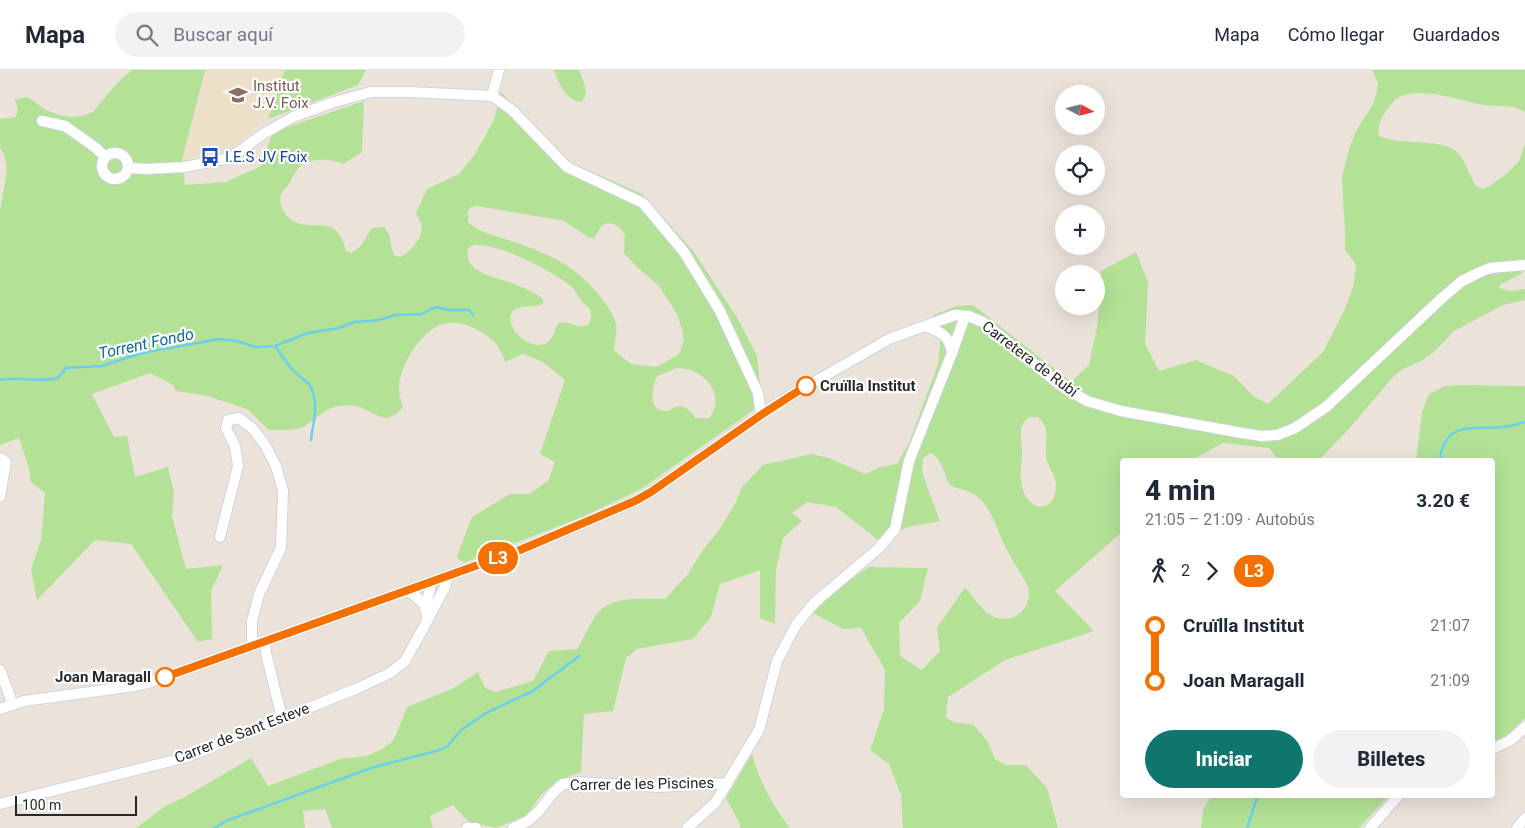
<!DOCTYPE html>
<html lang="es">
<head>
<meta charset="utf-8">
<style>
	:root { --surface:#fff; --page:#f2f2f3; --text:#1f2937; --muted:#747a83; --line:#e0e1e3; --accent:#0f766e }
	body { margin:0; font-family:Roboto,sans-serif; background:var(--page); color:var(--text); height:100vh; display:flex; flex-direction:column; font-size:19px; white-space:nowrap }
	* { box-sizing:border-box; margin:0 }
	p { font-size:16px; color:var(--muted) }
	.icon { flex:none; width:28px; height:28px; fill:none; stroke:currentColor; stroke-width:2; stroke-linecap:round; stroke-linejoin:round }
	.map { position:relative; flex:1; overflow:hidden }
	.details { position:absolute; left:1120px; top:388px; width:375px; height:340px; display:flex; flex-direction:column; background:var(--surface); border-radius:5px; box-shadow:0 5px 20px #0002 }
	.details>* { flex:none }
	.badge { padding:0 10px; border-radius:16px; font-size:18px; line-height:32px }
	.needle { width:32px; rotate:97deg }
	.fabs { position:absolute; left:1055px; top:15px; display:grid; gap:10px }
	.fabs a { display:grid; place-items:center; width:50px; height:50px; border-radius:50%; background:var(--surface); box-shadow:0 5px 20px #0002; font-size:25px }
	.scale { position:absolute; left:15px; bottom:12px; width:122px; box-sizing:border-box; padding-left:5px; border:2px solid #282828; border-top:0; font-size:14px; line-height:18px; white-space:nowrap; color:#282828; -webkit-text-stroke:4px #fff; paint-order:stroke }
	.map>.badge { position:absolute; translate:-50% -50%; box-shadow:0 0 0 2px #fff }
	.legs { display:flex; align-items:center; gap:8px; height:55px; padding:0 25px; font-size:16px }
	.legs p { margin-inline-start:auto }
	.summary { display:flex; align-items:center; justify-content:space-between; height:85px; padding:0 25px }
	h1 { font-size:28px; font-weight:800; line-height:38px }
	.action { display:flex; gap:10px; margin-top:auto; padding:10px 25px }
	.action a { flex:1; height:58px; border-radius:30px; background:var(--accent); color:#fff; font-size:20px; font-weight:800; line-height:58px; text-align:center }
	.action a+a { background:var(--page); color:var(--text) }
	ul { padding:0 25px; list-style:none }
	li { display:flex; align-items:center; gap:18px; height:55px; font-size:19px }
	li i { display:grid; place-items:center; width:8px; height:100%; margin:0 6px; background:currentColor }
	li i::after { content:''; width:12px; height:12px; margin:-6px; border:4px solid; border-radius:50%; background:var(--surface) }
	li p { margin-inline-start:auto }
	li:first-child i { background:linear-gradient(#0000 50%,currentColor 0) }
	li:last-child i { background:linear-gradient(currentColor 50%,#0000 0) }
	header { display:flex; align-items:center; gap:30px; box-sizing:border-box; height:70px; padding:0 25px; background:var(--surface); border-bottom:1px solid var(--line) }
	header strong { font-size:24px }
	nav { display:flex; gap:28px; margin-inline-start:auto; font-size:18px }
	.search { width:350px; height:45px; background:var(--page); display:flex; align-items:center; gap:12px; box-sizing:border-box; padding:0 18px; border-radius:28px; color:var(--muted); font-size:19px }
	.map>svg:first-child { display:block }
	.education { fill:#ede0c9 }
	.green { fill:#b3e296; fill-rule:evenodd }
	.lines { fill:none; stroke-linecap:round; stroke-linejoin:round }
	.stream { stroke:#6cd0ed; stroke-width:2.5 }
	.minor-casing { stroke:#cfd3e1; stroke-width:12 }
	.minor { stroke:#fff; stroke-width:10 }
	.line-1-casing { stroke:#fff; stroke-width:11 }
	.line-1 { stroke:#f47100; stroke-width:8 }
	.stop-1-dot { fill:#fff; stroke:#f47100; stroke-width:2.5 }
	.labels { text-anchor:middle; stroke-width:4.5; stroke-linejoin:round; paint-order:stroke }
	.education-label { font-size:15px; fill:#785e54; stroke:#fff; text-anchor:start }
	.transit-label { font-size:15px; fill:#164399; stroke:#fff; text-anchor:start }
	.street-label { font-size:15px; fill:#282828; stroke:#fff }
	.stop-label { font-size:15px; font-weight:bold; fill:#282828; stroke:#fff; text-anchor:start }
	.water-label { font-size:16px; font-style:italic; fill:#0e6d97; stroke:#fff }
</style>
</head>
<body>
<header>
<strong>Mapa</strong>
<div class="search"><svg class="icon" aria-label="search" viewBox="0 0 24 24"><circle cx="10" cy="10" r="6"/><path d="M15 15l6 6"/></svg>Buscar aquí</div>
<nav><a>Mapa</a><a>Cómo llegar</a><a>Guardados</a></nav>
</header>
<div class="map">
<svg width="1525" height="758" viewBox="0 0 1525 758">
	<rect width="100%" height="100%" fill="#ebe3da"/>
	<polygon class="education" points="205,0 285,0 268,49 226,81 182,90"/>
	<g class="green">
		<path d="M132 0H205L182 90 185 115 226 112 261 96 273 62 364 31 362 82 343 94C328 88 308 87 296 101 293 105 292 110 289 114 287 117 283 120 282 123 277 131 283 142 289 148 310 166 337 139 346 181L351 183 360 177 372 158 384 157C393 166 389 177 395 186L401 187C410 182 425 166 421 154 420 150 417 146 416 143L427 119 459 104 475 84 494 50 501 22 570 92 642 124 694 182 738 249 757 286 760 315 755 339 641 419 582 447 466 492 460 491 457 486 472 447 510 424H529L548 411 555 392 540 384 565 310 543 292 523 284 505 292C500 276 493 268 479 261 469 255 457 251 446 253 422 258 399 296 399 319 399 325 401 331 403 337 384 360 374 339 355 336 350 335 344 336 340 336 324 337 314 353 300 358 291 361 278 360 269 360L247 339 207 326 176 321 173 315 150 303 92 324 114 367 127 366 135 407 168 397 174 423 172 446 186 499 223 495 211 521 212 569 198 572 131 474 95 470 37 530 31 499 41 470 45 423 31 412 29 398 19 368 0 375V140L7 100 4 84 0 78V49L16 47 18 39 15 30 26 27 31 29 44 39 59 45 71 47 82 46 93 42 117 13ZM477 136 564 151 588 167 593 169C597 165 597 163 600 158 608 148 620 156 625 165L624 183 636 196 659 216 677 244 682 259 684 270 680 282 676 286 656 297 631 294 614 280C614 271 618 263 616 254 614 245 608 237 603 230 579 198 551 184 514 172 498 166 481 164 468 152V141L471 137ZM474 175C501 174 545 198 567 213 574 218 577 225 582 231 585 236 591 237 591 243 592 246 590 250 589 254 579 261 570 250 559 253 555 258 554 266 550 270 535 287 500 256 513 241 521 234 535 238 543 234V229C534 222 522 217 511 213 495 207 460 202 469 177ZM677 298C703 298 728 324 709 348H695C692 343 687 336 680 336 674 336 671 341 666 341 647 342 652 317 657 306Z"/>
		<polygon points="285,0 366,0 358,15 268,49"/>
		<path d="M554 0H579C583 11 591 24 581 32 565 30 559 13 554 0Z"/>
		<path d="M1372 0H1525V42C1513 34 1497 37 1483 35 1461 31 1422 16 1399 27 1394 30 1390 36 1386 41 1381 49 1377 56 1379 66 1401 76 1442 67 1458 83 1467 92 1469 107 1477 117L1482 119 1488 117 1509 102 1519 91 1525 74V198L1521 204 1501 214 1499 218 1511 221 1525 219V230L1503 235 1454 261 1436 280 1423 290 1401 300 1393 307 1348 360 1319 390H1279L1269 378 1223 373 1192 390H1122V462L1055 521 1094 561 1005 590 948 627 946 648 954 652 974 655 988 672 995 689 1006 695H1026L1047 718 1058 758H903L901 725 889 694 870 680 884 639 885 600 861 558 843 559 813 543 841 516 869 497 928 498 920 531 899 553 900 586 922 600 940 581 937 558 965 517C973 526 981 540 992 546 1013 556 1033 539 1028 517 1022 504 1013 493 1007 480 998 464 993 441 980 429 969 418 958 421 949 414 944 404 941 386 930 383L923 389 922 402 940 451 908 457 878 470 836 437 807 432 792 443 802 451 783 468 776 500 775 554 760 548V500L720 514 711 547 693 569 637 579 626 588 613 641 584 644 581 702 557 711 541 725 527 745 496 758 468 751 453 735 430 746 433 758H332L325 739 303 741 305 758H136L167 735 183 728 251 688 268 716 340 689 367 686 382 679 391 673 395 667 407 637 452 619 478 602 485 618 495 622 533 611 549 581 577 579C584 568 589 555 597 544 611 525 644 529 665 529L688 504 703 480 719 460 735 434 742 417 763 395 811 384 829 388 865 404 880 397 897 394 909 373 938 294 941 265 933 245 957 236 973 235 1071 312 1089 295 1098 252 1101 201 1136 182 1148 212 1145 274 1159 301 1196 290 1234 306 1253 326 1268 334 1323 282 1344 241 1353 217 1356 198 1355 193 1345 180V162L1342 108 1348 82 1356 61 1372 36 1376 25 1378 14ZM1029 347H1038C1054 361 1041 379 1048 394 1051 400 1056 408 1056 415 1056 442 1031 444 1023 420 1018 404 1023 393 1022 378 1021 365 1018 356 1029 347Z"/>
		<path d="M1461 315 1525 316V648C1515 657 1506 668 1493 672L1492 390H1416L1422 342 1429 324 1445 316Z"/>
		<path d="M752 684C759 711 773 736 790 758H740V754L726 728Z"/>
		<polygon points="1212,725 1389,725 1359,758 1201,758 1203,740"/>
	</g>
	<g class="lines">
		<g class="stream">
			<path d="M275 276C280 283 285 291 291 298 303 312 314 310 315 335 316 347 312 358 311 370"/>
			<path d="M0 310C19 306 39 313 58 308L66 298 102 296 142 283 219 269 237 271 255 277 275 276 308 263 339 258 354 252 379 250 395 245 422 244 431 239 437 237 448 240H469L473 245"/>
			<path d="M1440 390C1445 350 1472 360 1502 357 1509 357 1517 354 1525 352"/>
			<polyline points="214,758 226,751 374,697 440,680 448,676 460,661 486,643 533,621 579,586"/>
			<polyline points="1247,758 1258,725"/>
		</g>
		<g class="minor-casing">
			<g id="minor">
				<polyline points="492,26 499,0"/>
				<polyline points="42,51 65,56 96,78 105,87"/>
				<circle cx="115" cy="96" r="13"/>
				<polyline points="128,98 146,99 185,97 230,88 263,64 293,47 331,33 371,22 409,22 492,26 512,40 567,97 643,133 684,182 720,241 758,323 761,345"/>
				<path d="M925 256C941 262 949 265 952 283"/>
				<polyline points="0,388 6,392 0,427"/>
				<polyline points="220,467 238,396 235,376 226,358 228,350 239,348 253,359 265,375 276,396 283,421 281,478 259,524 252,551 252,576"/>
				<polyline points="425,539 430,519 430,513"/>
				<polyline points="427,551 445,517 447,506"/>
				<polyline points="265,572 266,583 282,648"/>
				<polyline points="0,600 13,635"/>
				<polyline points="0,639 24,631 135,616 148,613 520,480 635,431 651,422 776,334 889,269 955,245 968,246 983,252 1060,315 1087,331 1121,341 1242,363 1262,366 1277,365 1295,358 1326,337 1442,228 1462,211 1478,203 1490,198 1525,195"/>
				<polyline points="1492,679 1511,670 1525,657"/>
				<polyline points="0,734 187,687 358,618 390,603 405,591 426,553 427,545 424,534 413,524 406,521"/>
				<polyline points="467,758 476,758"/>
				<polyline points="513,758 528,751 539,741 553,723 563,714 577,712 659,717 728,713"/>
				<polyline points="687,758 715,733 759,660 777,591 796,555 814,533 879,478 895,459 909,391 952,283 965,246"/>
				<polyline points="1370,758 1399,725"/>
				<polyline points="1517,758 1525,748"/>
			</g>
		</g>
		<use href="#minor" class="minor"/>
	</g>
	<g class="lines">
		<g class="line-1-casing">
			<polyline id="line-1" points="165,607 520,480 635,431 651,422 761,345 806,316"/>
		</g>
		<use href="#line-1" class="line-1"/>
	</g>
	<defs>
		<g id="school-bare" transform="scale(1.5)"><path d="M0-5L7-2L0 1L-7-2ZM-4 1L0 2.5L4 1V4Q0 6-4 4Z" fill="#8d6e63" stroke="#fff" stroke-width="2.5" paint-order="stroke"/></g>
		<g id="bus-bare" transform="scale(1.5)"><path d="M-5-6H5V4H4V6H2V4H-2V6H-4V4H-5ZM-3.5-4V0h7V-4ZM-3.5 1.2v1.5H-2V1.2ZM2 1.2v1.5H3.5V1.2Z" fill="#1a4fb4" stroke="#fff" stroke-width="2.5" paint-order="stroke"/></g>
	</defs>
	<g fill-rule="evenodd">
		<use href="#school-bare" x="238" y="25"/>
		<use href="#bus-bare" x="210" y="87"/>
	</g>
	<g class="stop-1-dot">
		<circle cx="806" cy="316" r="9"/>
		<circle cx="165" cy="607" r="9"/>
	</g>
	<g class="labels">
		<g class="education-label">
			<text x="253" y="21">Institut<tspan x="253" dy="17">J.V. Foix</tspan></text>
		</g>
		<g class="transit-label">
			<text x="225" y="92">I.E.S JV Foix</text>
		</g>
		<g class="street-label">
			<text transform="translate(1030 289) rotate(37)" y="5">Carretera de Rubí</text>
			<text transform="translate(242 663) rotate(-21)" y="5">Carrer de Sant Esteve</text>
			<text transform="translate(642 714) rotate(-1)" y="5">Carrer de les Piscines</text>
		</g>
		<g class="stop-label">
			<text x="820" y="321">Cruïlla Institut</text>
			<text x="151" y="612" text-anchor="end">Joan Maragall</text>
		</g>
		<g class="water-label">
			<text transform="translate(146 273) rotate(-12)" y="6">Torrent Fondo</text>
		</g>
	</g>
</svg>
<div class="fabs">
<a><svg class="needle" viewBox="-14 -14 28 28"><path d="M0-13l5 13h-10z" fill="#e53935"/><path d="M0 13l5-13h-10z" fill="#747a83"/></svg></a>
<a><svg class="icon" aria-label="locate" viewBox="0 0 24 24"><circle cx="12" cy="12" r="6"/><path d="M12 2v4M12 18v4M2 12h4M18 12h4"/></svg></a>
<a>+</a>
<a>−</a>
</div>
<div class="scale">100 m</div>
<b class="badge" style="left:498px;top:488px;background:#f47100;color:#fff">L3</b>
<section class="details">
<div class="summary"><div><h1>4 min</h1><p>21:05 – 21:09 · Autobús</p></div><b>3.20 €</b></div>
<div class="legs"><svg class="icon" aria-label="walk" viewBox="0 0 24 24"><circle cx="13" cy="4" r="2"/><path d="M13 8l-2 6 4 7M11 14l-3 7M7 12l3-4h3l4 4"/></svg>2<svg class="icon" aria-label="forward" viewBox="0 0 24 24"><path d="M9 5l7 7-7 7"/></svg><b class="badge" style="background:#f47100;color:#fff">L3</b></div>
<ul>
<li><i style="color:#f47100"></i><b>Cruïlla Institut</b><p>21:07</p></li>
<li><i style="color:#f47100"></i><b>Joan Maragall</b><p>21:09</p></li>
</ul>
<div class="action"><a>Iniciar</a><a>Billetes</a></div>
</section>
</div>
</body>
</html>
